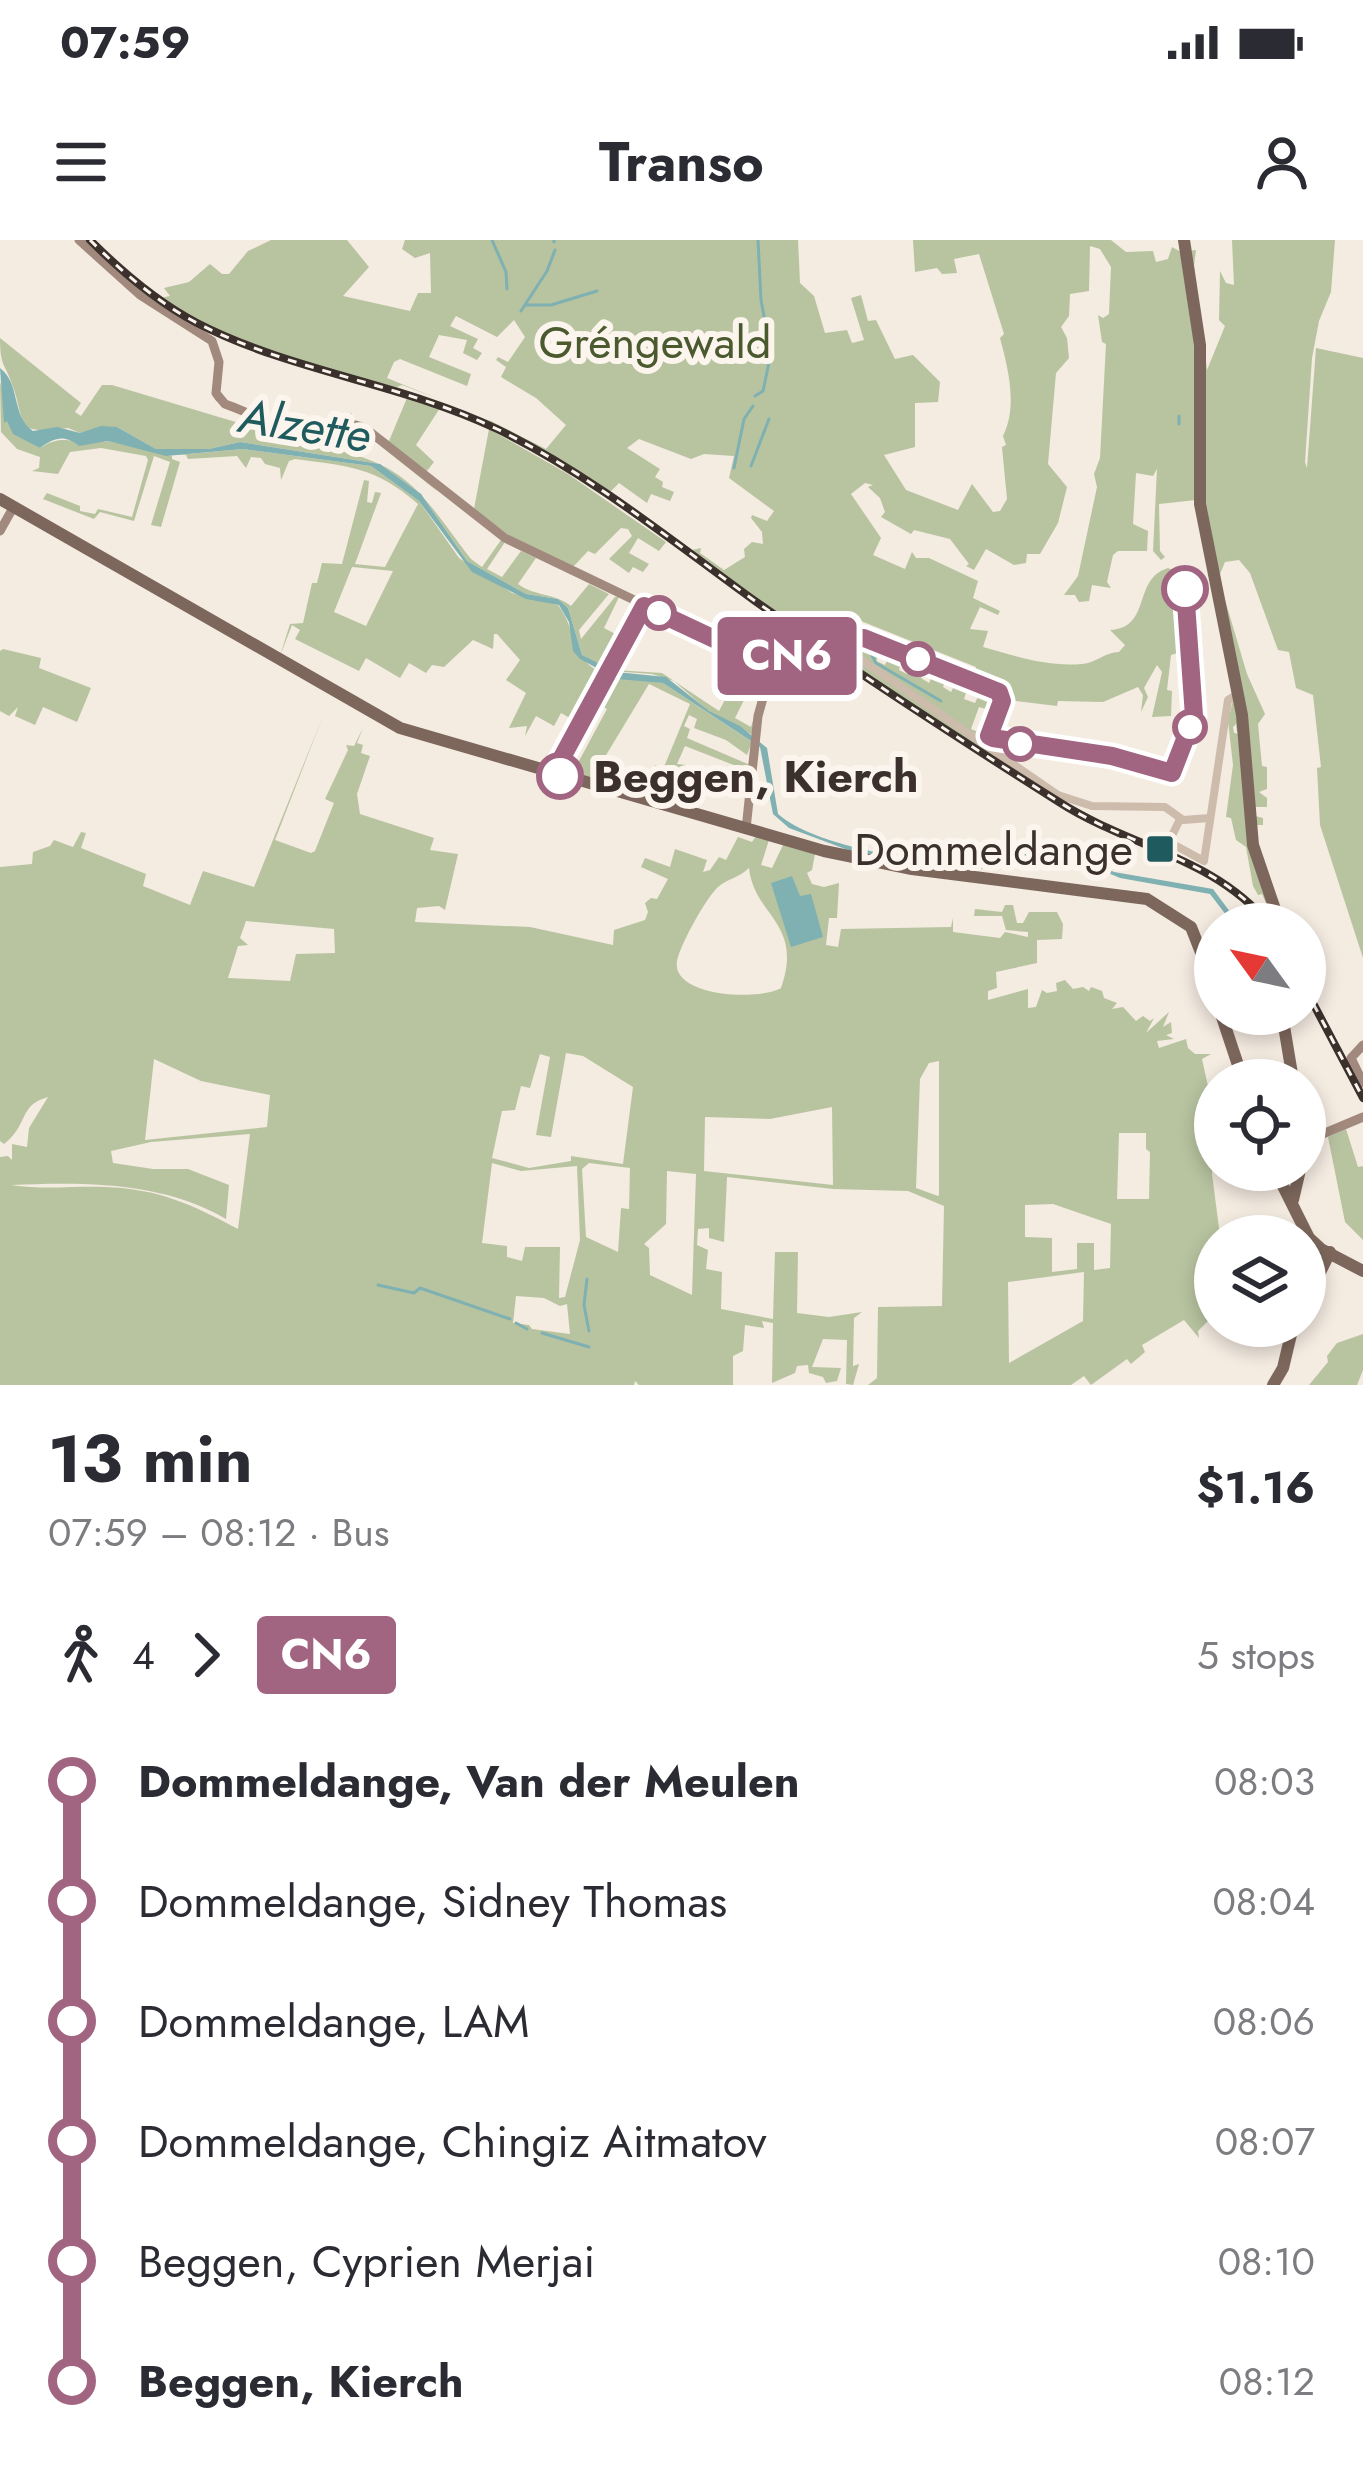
<!DOCTYPE html>
<html lang="en">
<head>
<meta charset="utf-8">
<style>
	:root { --surface:#fff; --page:#f7f7f7; --text:#2b2b33; --muted:#7c7c81 }
	body { margin:0; font-family:Jost,sans-serif; background:var(--page); color:var(--text); height:100vh; display:flex; flex-direction:column; font-size:45px; white-space:nowrap }
	* { box-sizing:border-box; margin:0 }
	p { font-size:39px; color:var(--muted) }
	.icon { flex:none; width:66px; height:66px; fill:none; stroke:currentColor; stroke-width:2; stroke-linecap:round; stroke-linejoin:round }
	.map { position:relative; height:1145px; overflow:hidden }
	.sheet { display:flex; flex-direction:column; background:var(--surface); flex:1 }
	.sheet>* { flex:none }
	.badge { padding:0 24px; border-radius:9px; font-size:42px; line-height:78px }
	.needle { width:78px; rotate:303deg }
	.fabs { position:absolute; left:1194px; top:663px; display:grid; gap:24px }
	.fabs a { display:grid; place-items:center; width:132px; height:132px; border-radius:50%; background:var(--surface); box-shadow:0 6px 18px #0003; font-size:60px }
	.map>.badge { position:absolute; translate:-50% -50%; box-shadow:0 0 0 6px #fff }
	.legs { display:flex; align-items:center; gap:18px; height:132px; padding:0 48px; font-size:39px }
	.legs p { margin-inline-start:auto }
	.head { display:flex; align-items:center; justify-content:space-between; height:204px; padding:0 48px }
	h1 { font-size:66px; font-weight:700; line-height:90px }
	ul { padding:0 48px; list-style:none }
	li { display:flex; align-items:center; gap:42px; height:120px; font-size:45px }
	li i { display:grid; place-items:center; width:18px; height:100%; margin:0 15px; background:currentColor }
	li i::after { content:''; width:30px; height:30px; margin:-15px; border:9px solid; border-radius:50%; background:var(--surface) }
	li p { margin-inline-start:auto }
	li:first-child i { background:linear-gradient(#0000 50%,currentColor 0) }
	li:last-child i { background:linear-gradient(currentColor 50%,#0000 0) }
	.status { display:flex; justify-content:space-between; align-items:center; height:84px; padding:0 60px; background:var(--surface); direction:ltr }
	.status svg { height:33px; fill:currentColor }
	header { display:flex; justify-content:space-between; align-items:center; height:156px; padding:0 48px; background:var(--surface); font-size:54px; font-weight:700 }
	.map>svg:first-child { display:block }
	.green { fill:#b8c4a0; fill-rule:evenodd }
	.water { fill:#7fb0b2 }
	.lines { fill:none; stroke-linecap:round; stroke-linejoin:round }
	.stream { stroke:#7fb0b2; stroke-width:3 }
	.tertiary { stroke:#cdbbac; stroke-width:8 }
	.secondary { stroke:#a18a7d; stroke-width:9 }
	.primary { stroke:#7d675c; stroke-width:12 }
	.rail-casing { stroke:#3b302b; stroke-width:8 }
	.rail { stroke:#fbf5ee; stroke-width:3; stroke-dasharray:9; stroke-linecap:butt }
	.line-1-casing { stroke:#fff; stroke-width:27 }
	.line-1 { stroke:#a26581; stroke-width:18 }
	.stop-1-dot { fill:#fff; stroke:#a26581; stroke-width:6 }
	.poi-dot { fill:#1f5a5e; stroke:#fbf5ee; stroke-width:4.5 }
	.labels { text-anchor:middle; stroke-width:12; stroke-linejoin:round; paint-order:stroke }
	.park-label { font-size:45px; fill:#4a5a2e; stroke:#fbf5ee }
	.stop-label { font-size:45px; font-weight:bold; fill:#3b302b; stroke:#fbf5ee; text-anchor:start }
	.poi-label { font-size:45px; fill:#3b302b; stroke:#fbf5ee; text-anchor:end }
	.water-label { font-size:48px; font-style:italic; fill:#1f5a5e; stroke:#fbf5ee }
</style>
</head>
<body>
<div class="status"><b>07:59</b><svg viewBox="0 0 49 12"><path d="M0 12V9h3v3zM5 12V6h3v6zM10 12V3h3v9zM15 12V0h3v12zM26 1h20v11H26zM47 4h2v5h-2z"/></svg></div>
<header><svg class="icon" aria-label="menu" viewBox="0 0 24 24"><path d="M4 6h16M4 12h16M4 18h16"/></svg>Transo<svg class="icon" aria-label="person" viewBox="0 0 24 24"><circle cx="12" cy="8" r="4"/><path d="M4 21q1-7 8-7t8 7"/></svg></header>
<div class="map">
<svg width="1363" height="1145" viewBox="0 0 1363 1145">
	<rect width="100%" height="100%" fill="#f4ebe1"/>
	<g class="green">
		<path d="M271 0H347L369 27 343 56 410 71 418 53H431L430 13 415 18 402 9 405 0H798L800 43 814 56 825 93 847 90 852 103 864 100 851 58 861 55 868 81 876 80 895 119 913 115 940 142 938 162 915 163V207L884 215 906 250 958 270 972 244 993 272 1000 271 1007 259 1002 207 1006 205 1003 196C1018 166 1008 128 1000 98L1004 94 979 14 954 19 957 33 942 34 937 28 915 32 913 0H1111L1126 12 1153 11 1156 22 1168 19 1172 7 1181 12 1196 10 1194 26 1207 130 1225 86 1219 80 1220 31 1226 43 1234 45 1232 0H1335L1331 52 1319 81 1312 118 1305 222 1307 228 1316 108 1363 118V718L1320 585 1317 528 1321 527 1313 455 1296 448 1289 412 1278 410 1250 333 1239 320 1225 322 1220 334 1196 260 1159 264 1160 311 1165 317 1161 320 1153 311 1157 229 1153 236 1136 233 1133 284 1148 291 1147 311H1118L1113 315 1107 342 1111 348 1092 345 1089 361 1079 362 1075 355H1064L1078 336 1097 247 1094 234 1100 218 1106 104 1102 102 1098 75 1103 78 1109 74 1111 27 1100 9 1090 6 1089 51 1070 54 1069 76 1061 87 1067 98 1069 118 1056 133 1048 224 1067 247 1058 283 1040 314H1027L1026 323 1014 325 986 309 974 330 966 326 969 324 950 299 914 290 911 294 881 277 885 272 880 258 868 247 873 245 865 243 851 254 881 298 873 315 905 329 912 312 916 318H929L978 341 973 358 1000 371 998 375 980 367 970 389 988 391 983 407C1016 416 1046 427 1082 424 1096 423 1105 412 1119 412L1125 405 1110 390C1152 388 1132 339 1168 328L1181 334 1187 410 1171 415 1167 450 1172 451 1171 476 1152 477 1162 432 1157 425 1144 448 1148 457 1141 472 1143 455 1138 447 1103 462 1058 461 1057 466 1009 460 1001 498 994 494 1006 458 999 446 973 436 976 427 861 381 853 388 854 394 846 397 841 406 851 409 854 402 863 401 881 408 876 421 885 425 891 412 903 417 899 430 907 434 913 421 925 425 921 438 929 443 935 429 948 434 943 447 951 452 958 438 969 443 964 459 975 463 982 448 997 455 995 472 979 467 971 489 985 495 981 503 1057 558 840 418 842 414 825 402 822 405 688 311 701 308 700 313 724 330 745 317 744 309 752 302 763 304 762 292 751 278 752 275 767 281 774 271 729 238 734 216 704 214 691 219 639 199 627 208 660 229 655 237 663 242 662 247 674 252 670 261 651 254 647 263 619 243 609 253 625 266 546 213 465 173 491 181 546 209 566 185 536 158 501 137 506 127 496 120 498 117 508 122 525 97 514 80 497 97 456 76 450 86 478 99 473 108 482 113 477 120 463 113 467 100 439 95 429 117 471 134 467 146 400 119 394 122 387 138 436 158 402 145 397 147 462 171C364 131 247 124 160 58L170 56 164 48 189 42 210 24 222 34H229L248 11Z"/>
		<path d="M0 98 81 163 75 172 81 176 102 145H112L239 183 244 171 294 184 346 179 347 174 352 173 351 180 366 185 389 201 407 158 440 168 416 205 434 222 423 236 437 251 363 192 351 188 344 212C415 229 429 266 471 319L482 327 501 300 505 302 487 329 502 337 521 311 536 318 518 344C533 356 555 353 571 366L589 344 609 354 579 390 581 399 615 357H619L604 388 623 398 606 429 582 415 568 368 558 359 526 354 467 321 421 254 380 224 240 202 209 209H156L117 187 80 193 68 188 44 191 27 188C18 174 19 162 13 147 5 122 0 128 0 98Z"/>
		<path d="M0 142C13 183 0 182 40 208 63 191 83 207 108 201L172 216V219L180 222 161 287 151 285 170 222 154 216 134 281 100 272 94 279 43 259 47 253 80 266V271L95 274 98 269 132 277 148 220 146 216 101 208 70 212 58 234 32 231 39 228 40 217 17 209 1 192Z"/>
		<polygon points="489,189 568,234 666,302 659,311 638,298 629,313 649,324 643,332 633,327 629,333 609,319 632,296 628,289 621,288 595,314 588,311 573,327 510,296 474,269"/>
		<path d="M243 209 371 226 419 261 459 318 512 353 558 365C580 394 564 412 603 434L577 482 561 473 554 486 536 476 525 496 527 486 509 488 526 453 506 440 520 420 497 394H494L493 409 473 400 444 427 432 425 426 433 409 423 400 438 366 418 359 431 295 399 300 390 292 385 280 416 290 384 303 383 312 343H317L322 323 342 324 364 240 369 241 367 262 372 263 375 252 381 253 355 324 385 327 418 264C376 227 348 226 295 219L289 221 281 240 280 228 265 224 261 218 251 217 246 228 237 216 188 219 186 215H178ZM352 327 393 331 366 386 334 372Z"/>
		<polygon points="1220,343 1247,434 1265,474 1258,484 1262,526 1267,527 1267,549 1259,552 1267,558 1267,567 1255,567 1255,576 1263,578 1263,585 1252,585"/>
		<polygon points="679,385 768,429 768,433 750,424 739,450 745,458 735,478 751,487 760,458 753,495 708,471 674,441 652,434 611,431 628,401 615,430 662,433 719,471 743,426 717,407 677,389"/>
		<polygon points="3,409 41,418 39,428 91,448 77,482 43,467 35,485 15,476 18,467 9,476 0,471 0,411"/>
		<polygon points="609,435 663,443 752,502 747,515 726,500 694,488 697,479 689,475 684,486 690,489 687,498 750,525 749,531 685,506 677,524 686,525 678,543 652,536 655,525 664,527 690,464 649,444 591,540 572,534 607,469 595,462"/>
		<polygon points="1233,460 1240,492 1237,492 1236,484 1233,487 1234,493 1241,494 1245,548 1276,684 1267,679 1270,672 1262,654 1258,655 1253,646 1246,607 1236,600 1231,578 1226,577 1233,525 1228,481"/>
		<path d="M323 476 275 600 311 613 315 611 334 563 325 559 348 510 346 505 354 506 363 488 357 503 363 505 361 513 370 516 357 554 360 574 434 598 430 610 458 614 445 670 439 666 417 668 415 682 530 687 613 705 614 690 645 680 648 672 645 663 651 658 657 659 668 639 641 627 645 618 670 627 675 609 707 620 703 632 710 630 719 617 726 620 738 597 752 602 756 596 769 600 761 625 772 628 783 605 815 614 812 630 807 633 812 644 824 647 839 643 837 678H829L826 705 838 707 841 689 951 687 953 678V692L1000 698 1005 692 1028 697V692L1006 690 1002 676H974L975 669 1002 672 1005 665H1013L1017 683H1023L1029 672H1057L1063 684 1062 699 1037 700V723L996 732 997 748 988 751V760L1028 749V768L1036 767 1042 750 1047 753 1057 751 1056 743 1065 740 1073 749 1083 747 1089 751 1091 747 1102 751 1104 758 1117 763 1112 769 1123 767 1136 781 1143 776 1150 781 1154 778 1146 793 1169 772 1163 787 1171 782 1172 793 1166 795 1174 799 1157 801 1159 808 1186 799 1188 808 1195 814H1211L1202 819 1215 878 1212 934 1220 996H1215V1031L1199 1057 1215 1068V1074L1198 1091 1199 1098 1184 1080 1142 1105 1145 1112 1131 1124 1127 1119 1091 1145 1084 1136 1071 1145H868L877 1138 878 1067 942 1066 944 966 908 951 833 949 727 937 724 1002 709 998V988L698 989 697 1005 708 1010 706 1029 722 1032 721 1069 773 1079 775 1012H798L797 1073 829 1077 862 1072 854 1078 853 1126 859 1124 853 1145 846 1144 847 1100 823 1099 812 1127 841 1128 837 1141 826 1143 823 1137 809 1133 808 1125 797 1126 795 1133 772 1143 773 1083 762 1081 764 1088 745 1085 743 1111 733 1116V1145H639L635 1141 634 1145H0V917L8 916 12 920V904L27 907 29 888 48 857C18 865 29 885 4 904L0 901V627L32 624 33 612 50 606 54 600 73 607 81 592 86 593 81 608 146 634 143 646 190 665 203 631 254 647ZM749 628C754 676 804 683 781 748 760 761 671 757 677 721 680 705 706 658 718 647 727 639 739 638 749 628ZM246 681 334 689 335 713 296 714 290 741 228 738 238 706 248 705 240 698ZM566 813 583 816 633 847 623 924 571 916V921L529 928 492 918 502 871 515 870 521 846 530 848 540 814 550 817 536 895 551 897ZM154 819 201 841 270 855 267 887 145 900ZM939 821V955L938 956 916 948 920 839 929 823ZM832 867 833 945 704 931 705 877 770 879ZM1119 893H1146V909L1150 912 1149 959H1117ZM250 894 238 989C191 964 159 949 105 947 73 946 42 950 11 945 82 942 162 941 226 979L229 945 188 929H153L113 923 111 911 151 902ZM492 923 521 931 577 926 580 1000 565 1057 559 1058 560 1007H525L522 1021 507 1017V1006L482 1003ZM589 923 630 928 629 969 621 968 618 1012 586 997 582 929ZM667 931 696 934 692 1055 650 1035 649 1008 644 1004 666 984ZM1053 964 1111 984 1110 1028 1094 1030V1003H1077V1029L1052 1032V998L1025 997V965ZM1084 1032 1083 1081 1009 1123 1008 1042ZM516 1056 544 1058 560 1066 567 1064 570 1094 532 1089 529 1085 513 1083Z"/>
		<polygon points="1346,889 1358,927 1363,926 1363,1000 1345,982 1328,897"/>
		<polygon points="1363,1094 1363,1130 1357,1145 1309,1145 1328,1122 1327,1116 1337,1103"/>
	</g>
	<g class="water">
		<path d="M0 128C21 144 11 176 33 191L57 187 80 193 101 186 117 187 156 209H209L240 202 380 224 421 254 467 321 526 354 558 359 568 368 582 415 616 432 666 437 709 471 740 486 767 508 778 574C816 607 911 619 961 626L978 627 1041 610 1085 617 1114 632 1213 649 1239 684H1233L1210 654 1120 638 1075 619 1025 616 977 630 909 623 848 610 789 588 773 574 760 507 663 443 617 439 580 419 573 411 569 382 559 365 526 359 472 332 419 261 371 226 243 209 166 216 108 201 79 206C64 194 54 198 40 208L13 194 7 181 4 183Z"/>
		<polygon points="792,636 800,656 811,654 823,697 791,707 771,643"/>
	</g>
	<g class="lines">
		<g class="stream">
			<polyline points="492,0 506,32 507,49"/>
			<polyline points="554,0 554,2"/>
			<polyline points="525,65 551,65 597,51"/>
			<polyline points="521,71 547,31 555,10"/>
			<polyline points="755,156 763,151 771,113 761,60 758,0"/>
			<polyline points="1179,184 1179,176"/>
			<polyline points="751,226 769,179"/>
			<polyline points="734,228 744,179 753,166"/>
			<polyline points="1195,355 1197,389"/>
			<polyline points="866,404 876,423 941,461"/>
			<polyline points="587,1039 584,1065 589,1091"/>
			<polyline points="378,1045 414,1053 420,1048 510,1079"/>
			<polyline points="516,1083 527,1089"/>
			<polyline points="542,1093 589,1107"/>
		</g>
		<g class="tertiary">
			<polyline points="772,426 785,419 807,390 815,388 1058,555 1092,566 1165,567 1183,580 1210,578"/>
			<polyline points="1180,579 1169,602 1204,621 1228,460 1238,454"/>
		</g>
		<g class="secondary">
			<polyline points="79,0 140,55 212,101 219,122 216,153 219,157"/>
			<path d="M219 157 225 164C248 172 274 187 299 188 324 188 340 178 365 188L505 298 772 426 758 476 746 589"/>
			<polyline points="0,291 14,266"/>
			<polyline points="1363,805 1351,818 1363,843"/>
			<polyline points="1306,901 1363,877"/>
		</g>
		<g class="primary">
			<polyline points="1184,0 1200,105 1200,264 1242,475 1253,605 1280,684"/>
			<polyline points="0,259 400,488 824,611 912,629 1147,659 1191,687 1215,748"/>
			<polyline points="1221,774 1243,840"/>
			<polyline points="1282,774 1293,840"/>
			<polyline points="1305,884 1305,912"/>
			<polyline points="1275,930 1309,998 1321,1009 1363,1031"/>
			<polyline points="1293,960 1300,930"/>
			<polyline points="1305,1063 1330,1012"/>
			<polyline points="1273,1145 1283,1128 1293,1086"/>
		</g>
		<g class="rail-casing">
			<g id="rail">
				<path d="M90 0C122 32 157 62 197 83 292 132 401 143 497 189 590 234 672 301 755 361 854 431 956 497 1059 562 1129 607 1214 617 1269 684"/>
				<polyline points="1305,748 1363,858"/>
			</g>
		</g>
		<use href="#rail" class="rail"/>
	</g>
	<g class="lines">
		<g class="line-1-casing">
			<polyline id="line-1" points="560,536 553,534 644,366 772,426 785,419 810,388 819,390 844,408 853,399 864,398 999,452 1002,461 989,496 993,498 1112,516 1172,533 1194,476 1185,349"/>
		</g>
		<use href="#line-1" class="line-1"/>
	</g>
	<g class="stop-1-dot">
		<circle cx="1185" cy="349" r="21"/>
		<circle cx="659" cy="373" r="15"/>
		<circle cx="918" cy="419" r="15"/>
		<circle cx="1190" cy="487" r="15"/>
		<circle cx="1020" cy="504" r="15"/>
		<circle cx="560" cy="536" r="21"/>
	</g>
	<rect class="poi-dot" x="1145" y="594" width="30" height="30" rx="6"/>
	<g class="labels">
		<g class="park-label">
			<text x="655" y="118">Gréngewald</text>
		</g>
		<g class="stop-label">
			<text x="593" y="552">Beggen, Kierch</text>
		</g>
		<g class="poi-label">
			<text x="1133" y="625">Dommeldange</text>
		</g>
		<g class="water-label">
			<text transform="translate(305 185) rotate(9)" y="17">Alzette</text>
		</g>
	</g>
</svg>
<div class="fabs">
<a><svg class="needle" viewBox="-14 -14 28 28"><path d="M0-13l5 13h-10z" fill="#e53935"/><path d="M0 13l5-13h-10z" fill="#7c7c81"/></svg></a>
<a><svg class="icon" aria-label="locate" viewBox="0 0 24 24"><circle cx="12" cy="12" r="6"/><path d="M12 2v4M12 18v4M2 12h4M18 12h4"/></svg></a>
<a><svg class="icon" aria-label="layers" viewBox="0 0 24 24"><path d="M12 4l9 5-9 5-9-5zM3 14l9 5 9-5"/></svg></a>
</div>
<b class="badge" style="left:787px;top:416px;background:#a26581;color:#fff">CN6</b>
</div>
<section class="sheet">
<div class="head"><div><h1>13 min</h1><p>07:59 – 08:12 · Bus</p></div><b>$1.16</b></div>
<div class="legs"><svg class="icon" aria-label="walk" viewBox="0 0 24 24"><circle cx="13" cy="4" r="2"/><path d="M13 8l-2 6 4 7M11 14l-3 7M7 12l3-4h3l4 4"/></svg>4<svg class="icon" aria-label="forward" viewBox="0 0 24 24"><path d="M9 5l7 7-7 7"/></svg><b class="badge" style="background:#a26581;color:#fff">CN6</b><p>5 stops</p></div>
<ul>
<li><i style="color:#a26581"></i><b>Dommeldange, Van der Meulen</b><p>08:03</p></li>
<li><i style="color:#a26581"></i><span>Dommeldange, Sidney Thomas</span><p>08:04</p></li>
<li><i style="color:#a26581"></i><span>Dommeldange, LAM</span><p>08:06</p></li>
<li><i style="color:#a26581"></i><span>Dommeldange, Chingiz Aitmatov</span><p>08:07</p></li>
<li><i style="color:#a26581"></i><span>Beggen, Cyprien Merjai</span><p>08:10</p></li>
<li><i style="color:#a26581"></i><b>Beggen, Kierch</b><p>08:12</p></li>
</ul>
</section>
</body>
</html>
